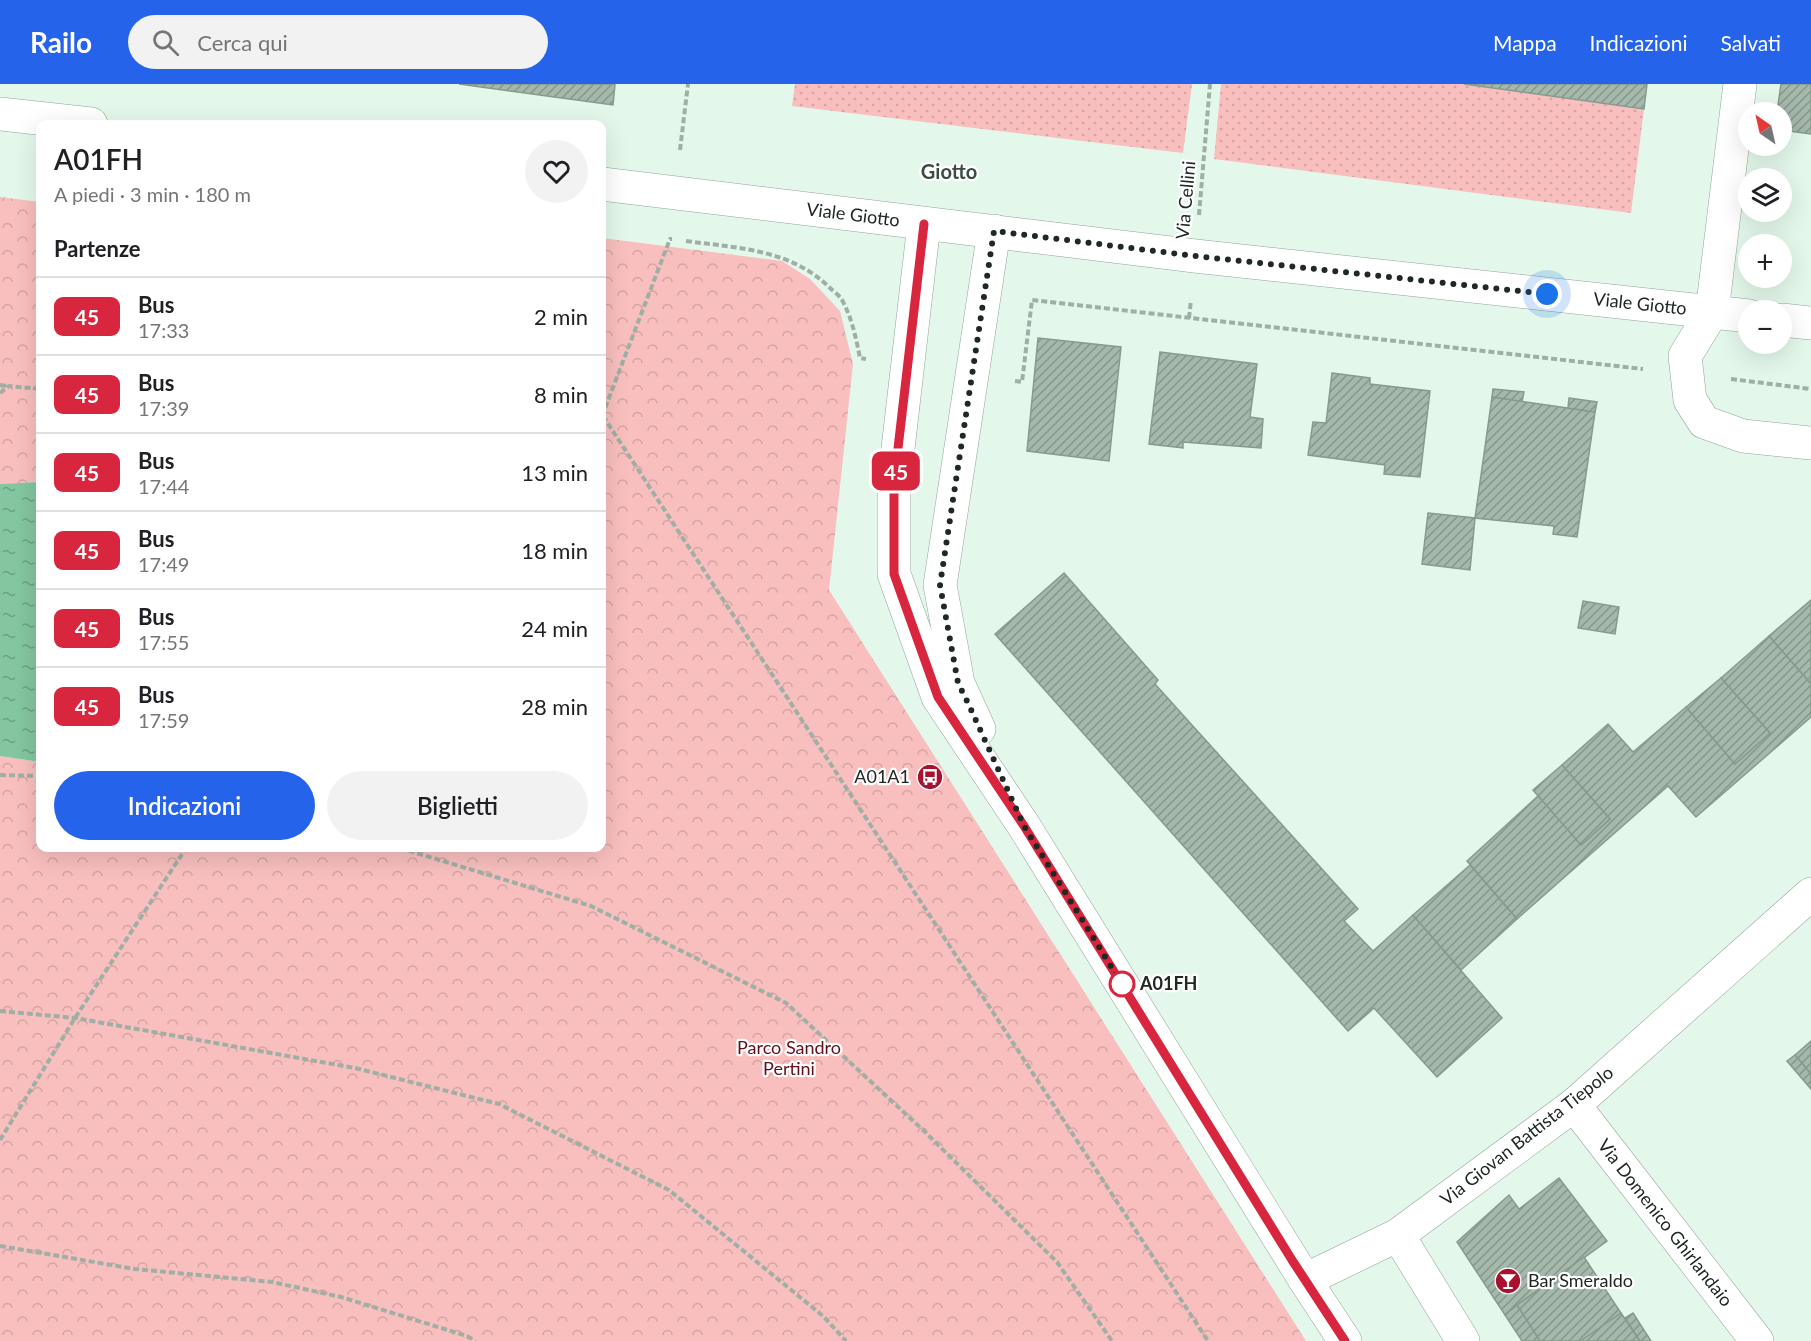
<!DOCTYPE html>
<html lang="it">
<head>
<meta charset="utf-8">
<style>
	:root { --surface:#fff; --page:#f2f2f2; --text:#202124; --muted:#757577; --line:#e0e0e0; --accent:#2563eb }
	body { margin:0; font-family:Lato,sans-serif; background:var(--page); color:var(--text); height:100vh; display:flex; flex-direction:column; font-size:22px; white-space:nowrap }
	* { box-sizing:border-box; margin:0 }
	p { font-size:20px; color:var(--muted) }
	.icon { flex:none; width:33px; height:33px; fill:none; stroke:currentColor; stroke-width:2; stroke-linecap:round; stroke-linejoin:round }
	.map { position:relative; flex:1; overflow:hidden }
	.side { position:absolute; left:36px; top:36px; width:570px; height:732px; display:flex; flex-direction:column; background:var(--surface); border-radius:12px; box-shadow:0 6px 24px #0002 }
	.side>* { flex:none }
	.badge { padding:0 12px; border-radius:9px; font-size:21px; line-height:39px }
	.needle { width:39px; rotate:326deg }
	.controls { position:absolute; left:1738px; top:18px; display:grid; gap:12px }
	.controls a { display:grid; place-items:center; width:54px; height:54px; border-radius:50%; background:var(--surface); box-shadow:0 6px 24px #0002; font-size:30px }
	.you { position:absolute; width:30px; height:30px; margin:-15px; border:4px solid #fff; border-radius:50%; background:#1a73e8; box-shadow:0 0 0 9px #1a73e833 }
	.map>.badge { position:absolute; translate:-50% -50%; box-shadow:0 0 0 3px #fff }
	h2 { padding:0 18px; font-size:22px; line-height:54px }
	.round { display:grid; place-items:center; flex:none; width:63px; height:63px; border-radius:32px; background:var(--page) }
	.summary { display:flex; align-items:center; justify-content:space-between; height:102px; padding:0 18px }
	h1 { font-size:28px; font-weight:600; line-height:45px }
	.primary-button { display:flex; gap:12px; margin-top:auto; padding:12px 18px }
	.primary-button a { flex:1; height:69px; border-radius:36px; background:var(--accent); color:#fff; font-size:24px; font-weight:600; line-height:69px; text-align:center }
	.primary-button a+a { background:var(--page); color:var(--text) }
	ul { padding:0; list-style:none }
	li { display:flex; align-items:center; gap:18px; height:78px; padding:0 18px; border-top:2px solid var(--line) }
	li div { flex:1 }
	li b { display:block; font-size:22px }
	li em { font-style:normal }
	li .badge { min-width:66px; font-weight:700; text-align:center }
	header { display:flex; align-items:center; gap:36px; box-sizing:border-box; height:84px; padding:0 30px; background:var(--accent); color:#fff }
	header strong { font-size:28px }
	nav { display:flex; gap:33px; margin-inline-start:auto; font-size:21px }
	.search { width:420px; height:54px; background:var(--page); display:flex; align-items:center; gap:15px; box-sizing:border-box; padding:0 21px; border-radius:33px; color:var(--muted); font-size:22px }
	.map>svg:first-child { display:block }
	.grass { fill:url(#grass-dots) }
	.forest { fill:url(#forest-crowns) }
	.water { fill:url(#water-ripples) }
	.building { fill:url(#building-hatch); stroke:#879a8e; stroke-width:1.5 }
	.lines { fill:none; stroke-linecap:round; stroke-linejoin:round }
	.minor-casing { stroke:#90a498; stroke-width:34 }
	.path { stroke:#9fafa5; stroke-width:4; stroke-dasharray:6 3; stroke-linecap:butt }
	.minor { stroke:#fff; stroke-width:33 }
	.line-casing { stroke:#fff; stroke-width:14 }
	.line { stroke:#d7263d; stroke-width:9 }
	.walk { stroke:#202824; stroke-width:6; stroke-dasharray:0 10.8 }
	.stop-dot { fill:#fff; stroke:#d7263d; stroke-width:3 }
	.labels { text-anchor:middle; stroke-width:4.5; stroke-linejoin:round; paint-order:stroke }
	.street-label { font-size:18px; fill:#202824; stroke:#fff }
	.poi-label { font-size:18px; fill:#202824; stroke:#fff; text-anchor:end }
	.stop-label { font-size:18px; font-weight:bold; fill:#202824; stroke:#fff; text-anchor:start }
	.park-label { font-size:18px; fill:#630e1a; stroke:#fff }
	.neighbourhood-label { font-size:20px; font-weight:bold; fill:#3a4c41; stroke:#fff }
</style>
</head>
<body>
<header>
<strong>Railo</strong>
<div class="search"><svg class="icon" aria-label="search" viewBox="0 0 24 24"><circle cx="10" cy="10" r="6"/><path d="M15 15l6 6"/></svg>Cerca qui</div>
<nav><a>Mappa</a><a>Indicazioni</a><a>Salvati</a></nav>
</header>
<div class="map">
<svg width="1811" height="1257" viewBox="0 0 1811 1257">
	<defs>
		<pattern id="grass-dots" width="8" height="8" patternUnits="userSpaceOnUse" patternTransform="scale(1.5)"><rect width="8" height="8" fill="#f8bfbe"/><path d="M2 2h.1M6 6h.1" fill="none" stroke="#d4a4a3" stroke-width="1.8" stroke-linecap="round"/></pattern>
		<pattern id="forest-crowns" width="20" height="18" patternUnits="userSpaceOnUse" patternTransform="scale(1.5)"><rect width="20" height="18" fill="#f8bfbe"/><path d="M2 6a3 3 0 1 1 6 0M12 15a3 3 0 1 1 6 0" fill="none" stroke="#d4a4a3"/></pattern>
		<pattern id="water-ripples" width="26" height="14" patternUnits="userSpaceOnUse" patternTransform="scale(1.5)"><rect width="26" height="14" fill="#83c6a0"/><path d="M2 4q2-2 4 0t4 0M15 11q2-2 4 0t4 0" fill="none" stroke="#6ba182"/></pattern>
		<pattern id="building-hatch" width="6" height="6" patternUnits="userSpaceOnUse" patternTransform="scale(1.5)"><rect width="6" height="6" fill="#a5b8ac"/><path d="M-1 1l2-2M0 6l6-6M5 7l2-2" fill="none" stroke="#86968c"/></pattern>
	</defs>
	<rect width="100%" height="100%" fill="#e3f8eb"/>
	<g class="grass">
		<polygon points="795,0 1192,0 1183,69 792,22"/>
		<polygon points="1221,0 1464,0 1644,25 1631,129 1214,75"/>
	</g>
	<g class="forest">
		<polygon points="0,113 40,118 40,398 0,400"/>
		<polygon points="602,154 782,177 810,195 840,227 853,280 829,506 1306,1257 0,1257 0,672 40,678 40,764 602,764"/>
	</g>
	<polygon class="water" points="40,398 40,678 0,672 0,400"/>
	<g class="building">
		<polygon points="459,0 615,0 613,21"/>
		<polygon points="1464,0 1647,0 1644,25"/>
		<polygon points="1781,0 1811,0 1811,50 1782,46 1782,28 1777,28"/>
		<polygon points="1038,254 1121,263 1109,377 1027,367"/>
		<polygon points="1160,268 1257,280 1250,333 1263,335 1261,364 1183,358 1183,364 1149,360"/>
		<polygon points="1332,289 1370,294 1370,300 1430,307 1420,393 1384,390 1385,381 1308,371 1313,338 1326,339"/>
		<polygon points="1493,305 1524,308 1522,318 1492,313"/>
		<polygon points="1492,313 1595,328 1577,453 1553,450 1554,442 1475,434"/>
		<polygon points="1569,314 1597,318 1595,328 1568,324"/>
		<polygon points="1428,429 1475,434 1470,486 1422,480"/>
		<polygon points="1064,489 1158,596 1155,600 1358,825 1344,837 1373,867 1413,831 1502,934 1437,993 1374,924 1348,947 995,550"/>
		<polygon points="1811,516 1811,600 1769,552"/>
		<polygon points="1583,517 1619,523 1615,550 1578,544"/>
		<polygon points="1769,552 1811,600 1811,633 1696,733 1668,702 1517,835 1467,777 1539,711 1581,761 1610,735 1562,681 1608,640 1633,668 1686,623 1735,680 1770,649 1721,594"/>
		<polygon points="1721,594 1770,649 1735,680 1686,623"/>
		<polygon points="1562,681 1610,735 1581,761 1533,706"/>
		<polygon points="1470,781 1517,835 1461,886 1413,831"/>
		<polygon points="1811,957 1811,990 1795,971"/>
		<polygon points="1795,971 1811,990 1811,1005 1787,977"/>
		<polygon points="1559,1094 1607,1157 1505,1231 1457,1158 1509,1111 1519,1125"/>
		<polygon points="1584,1173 1621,1229 1583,1257 1540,1257 1517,1221"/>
		<polygon points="1517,1221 1540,1257 1522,1257 1505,1231"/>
		<polygon points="1621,1229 1640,1257 1583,1257 1582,1256"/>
		<polygon points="1633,1229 1651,1257 1640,1257 1625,1234"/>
	</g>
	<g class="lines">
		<g class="minor-casing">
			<g id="minor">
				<polyline points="1740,0 1712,228 1685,272 1690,316 1704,338 1743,352 1811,359"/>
				<polyline points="0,30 91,40"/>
				<polyline points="602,100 1195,172 1749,232"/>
				<polyline points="924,140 894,399 894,490 938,613 1024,742 1305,1196 1345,1257"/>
				<polyline points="1782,236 1811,239"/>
				<polyline points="979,645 958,599 940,501 994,147"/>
				<polyline points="1574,1021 1757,1257"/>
				<polyline points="1398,1151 1463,1257"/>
				<polyline points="1305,1196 1398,1151 1574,1021 1811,810"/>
			</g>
		</g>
		<g class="path">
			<polyline points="680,66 688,0"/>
			<polyline points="1199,131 1210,0"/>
			<path d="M686 157C737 164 790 165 829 203 833 207 839 211 842 216 852 234 856 254 860 274L866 275"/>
			<polyline points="1189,234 1191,216"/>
			<polyline points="1731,295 1811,305"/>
			<polyline points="1015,297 1022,298 1032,216 1643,285"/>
			<polyline points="0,301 9,302"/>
			<polyline points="0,309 9,302 40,305"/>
			<polyline points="602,332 670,155 672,155"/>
			<polyline points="603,332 1208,1257"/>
			<polyline points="0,691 40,692"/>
			<polyline points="400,764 591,822 786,919 923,1046 1057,1178 1112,1257"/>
			<polyline points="0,927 75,934 355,984 499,1020 669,1106 823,1232 846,1257"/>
			<polyline points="0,1056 75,934 186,764"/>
			<polyline points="0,1162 135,1185 272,1198 341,1213 467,1252 475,1257"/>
		</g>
		<use href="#minor" class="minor"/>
	</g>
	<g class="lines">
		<g class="line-casing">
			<polyline id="line" points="924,140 894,399 894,490 938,613 1024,742 1292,1176 1345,1257"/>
		</g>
		<use href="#line" class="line"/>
		<polyline class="walk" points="1122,900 1024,742 968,619 958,599 940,501 994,147 1195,172 1547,210"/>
	</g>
	<defs>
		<g id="bus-disc" transform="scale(1.35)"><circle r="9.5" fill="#a9122e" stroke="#fff"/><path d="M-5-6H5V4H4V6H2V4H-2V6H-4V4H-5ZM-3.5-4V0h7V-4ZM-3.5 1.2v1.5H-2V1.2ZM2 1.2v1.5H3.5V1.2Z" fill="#fff"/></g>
		<g id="bar-disc" transform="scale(1.35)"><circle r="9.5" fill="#a9122e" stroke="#fff"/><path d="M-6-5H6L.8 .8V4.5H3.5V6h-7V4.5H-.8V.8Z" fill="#fff"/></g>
	</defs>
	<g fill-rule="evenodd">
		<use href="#bus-disc" x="930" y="693"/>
		<use href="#bar-disc" x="1508" y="1197"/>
	</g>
	<circle class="stop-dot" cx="1122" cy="900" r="12"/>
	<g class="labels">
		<g class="street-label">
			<text transform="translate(1186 116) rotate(-85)" y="6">Via Cellini</text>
			<text transform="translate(853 131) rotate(7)" y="6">Viale Giotto</text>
			<text transform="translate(1640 220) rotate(6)" y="6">Viale Giotto</text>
			<text transform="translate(1527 1052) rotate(-38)" y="6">Via Giovan Battista Tiepolo</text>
			<text transform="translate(1665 1139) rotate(52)" y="6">Via Domenico Ghirlandaio</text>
		</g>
		<g class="poi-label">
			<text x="910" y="699">A01A1</text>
			<text x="1528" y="1203" text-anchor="start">Bar Smeraldo</text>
		</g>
		<g class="stop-label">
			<text x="1140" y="906">A01FH</text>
		</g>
		<g class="park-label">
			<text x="789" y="970">Parco Sandro<tspan x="789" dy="21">Pertini</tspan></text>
		</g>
		<g class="neighbourhood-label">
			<text x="949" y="95">Giotto</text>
		</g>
	</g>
</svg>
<div class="controls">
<a><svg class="needle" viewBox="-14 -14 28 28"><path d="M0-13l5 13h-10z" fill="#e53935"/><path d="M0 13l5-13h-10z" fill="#757577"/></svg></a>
<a><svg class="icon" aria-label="layers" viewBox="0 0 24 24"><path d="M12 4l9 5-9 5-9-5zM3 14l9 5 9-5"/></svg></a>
<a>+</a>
<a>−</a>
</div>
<div class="you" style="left:1547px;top:210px"></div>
<b class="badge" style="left:896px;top:387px;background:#d7263d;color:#fff">45</b>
<section class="side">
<div class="summary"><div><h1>A01FH</h1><p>A piedi · 3 min · 180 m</p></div><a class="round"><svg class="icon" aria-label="heart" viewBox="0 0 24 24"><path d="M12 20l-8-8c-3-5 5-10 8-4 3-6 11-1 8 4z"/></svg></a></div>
<h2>Partenze</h2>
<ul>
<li><span class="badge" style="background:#d7263d;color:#fff">45</span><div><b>Bus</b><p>17:33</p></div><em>2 min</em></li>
<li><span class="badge" style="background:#d7263d;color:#fff">45</span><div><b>Bus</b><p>17:39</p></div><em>8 min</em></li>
<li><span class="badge" style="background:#d7263d;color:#fff">45</span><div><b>Bus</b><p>17:44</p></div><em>13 min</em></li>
<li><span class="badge" style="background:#d7263d;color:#fff">45</span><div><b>Bus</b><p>17:49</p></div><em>18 min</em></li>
<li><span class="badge" style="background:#d7263d;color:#fff">45</span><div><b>Bus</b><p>17:55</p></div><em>24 min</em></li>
<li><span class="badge" style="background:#d7263d;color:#fff">45</span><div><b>Bus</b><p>17:59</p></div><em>28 min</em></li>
</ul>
<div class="primary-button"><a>Indicazioni</a><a>Biglietti</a></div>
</section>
</div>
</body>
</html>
